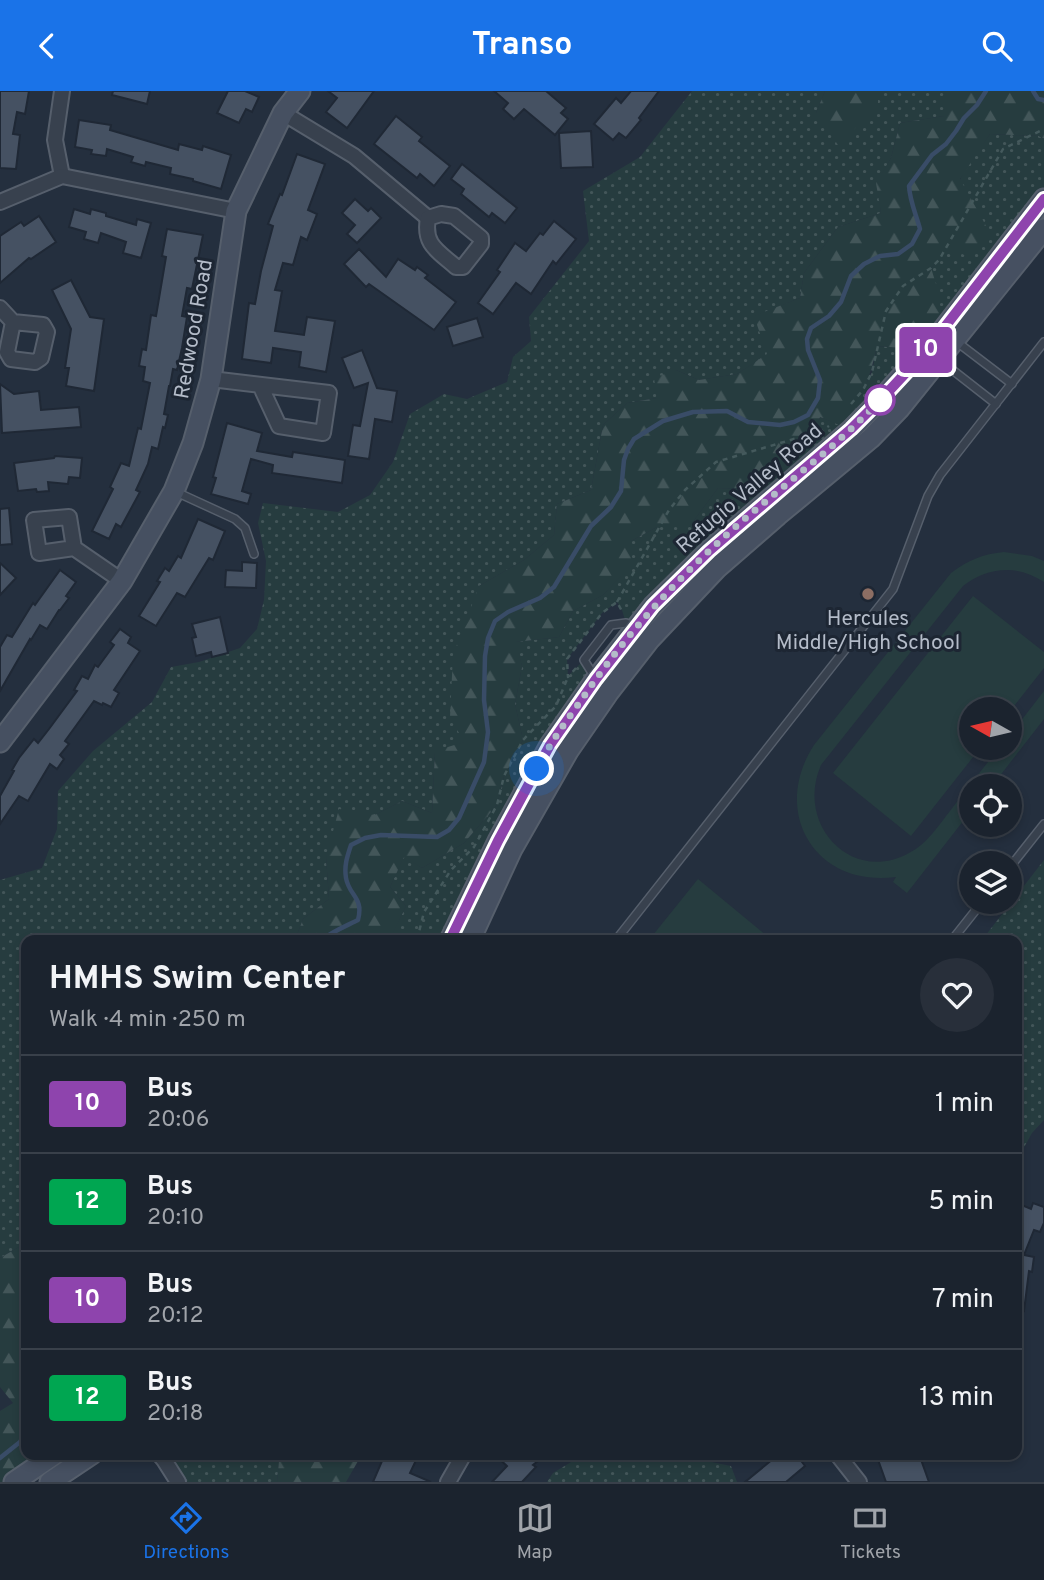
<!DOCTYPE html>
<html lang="en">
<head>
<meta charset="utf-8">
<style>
	:root { --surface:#1b232e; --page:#282f3a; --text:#f1f3f6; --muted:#a0a4aa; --line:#39404a; --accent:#1a73e8 }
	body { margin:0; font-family:Overpass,sans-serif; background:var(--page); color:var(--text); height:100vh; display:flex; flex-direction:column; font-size:26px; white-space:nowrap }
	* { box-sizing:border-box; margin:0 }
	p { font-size:23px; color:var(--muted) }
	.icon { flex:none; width:38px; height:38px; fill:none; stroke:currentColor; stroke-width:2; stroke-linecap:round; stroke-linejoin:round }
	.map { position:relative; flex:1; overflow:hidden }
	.details { position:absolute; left:21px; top:844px; width:1001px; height:525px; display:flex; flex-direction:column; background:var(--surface); border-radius:14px; box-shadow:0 4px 10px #0003,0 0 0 2px var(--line) }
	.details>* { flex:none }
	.badge { padding:0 14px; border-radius:5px; font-size:24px; line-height:46px }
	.needle { width:46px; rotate:278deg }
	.tools { position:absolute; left:959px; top:606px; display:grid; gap:14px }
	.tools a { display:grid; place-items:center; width:63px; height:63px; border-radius:50%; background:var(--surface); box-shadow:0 4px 10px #0003,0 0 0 2px var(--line); font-size:35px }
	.you { position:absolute; width:35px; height:35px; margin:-18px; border:5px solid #fff; border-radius:50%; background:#1a73e8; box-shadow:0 0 0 10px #1a73e833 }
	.map>.badge { position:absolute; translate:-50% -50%; box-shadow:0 0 0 4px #fff }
	.round { display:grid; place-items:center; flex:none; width:74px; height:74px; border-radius:37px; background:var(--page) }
	.summary { display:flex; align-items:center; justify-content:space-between; height:119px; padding:0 28px }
	h1 { font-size:33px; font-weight:700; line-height:52px }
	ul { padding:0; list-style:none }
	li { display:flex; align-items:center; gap:21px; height:98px; padding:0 28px; border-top:2px solid var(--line) }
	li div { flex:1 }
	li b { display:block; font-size:26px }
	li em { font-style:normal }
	li .badge { min-width:77px; font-weight:700; text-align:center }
	header { display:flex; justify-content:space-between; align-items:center; height:91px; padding:0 28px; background:var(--accent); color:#fff; font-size:32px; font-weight:700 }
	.tabs { display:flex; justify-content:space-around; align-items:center; height:98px; border-top:2px solid var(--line); background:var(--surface); font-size:19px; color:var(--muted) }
	.tabs a { display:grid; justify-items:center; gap:4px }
	.tabs .selected { color:var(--accent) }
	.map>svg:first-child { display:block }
	.grass { fill:url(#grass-dots) }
	.forest { fill:url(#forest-firs) }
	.garden { fill:#263c3f }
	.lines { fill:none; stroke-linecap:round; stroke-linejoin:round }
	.stream { stroke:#394c67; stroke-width:4.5 }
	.building { fill:#455162; stroke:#1f2835; stroke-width:2 }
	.lane-casing { stroke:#565f6c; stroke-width:10 }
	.street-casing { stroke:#565f6c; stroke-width:18 }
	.secondary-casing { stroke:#565f6c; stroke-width:23 }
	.path { stroke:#44595c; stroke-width:2.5; stroke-dasharray:5 5; stroke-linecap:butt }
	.lane { stroke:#38414e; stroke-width:7 }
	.street { stroke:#38414e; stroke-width:14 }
	.secondary { stroke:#465061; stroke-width:19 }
	.line-casing { stroke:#fff; stroke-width:16 }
	.line { stroke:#8e44ad; stroke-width:10 }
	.walk { stroke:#b4bcc9; stroke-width:7; stroke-dasharray:0 12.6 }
	.stop-dot { fill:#fff; stroke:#8e44ad; stroke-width:3.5 }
	.education-dot { fill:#8d6e63; stroke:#1d2633; stroke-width:2.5 }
	.labels { text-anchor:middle; stroke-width:6; stroke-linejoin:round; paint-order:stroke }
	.street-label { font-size:21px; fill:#b4bcc9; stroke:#1d2633 }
	.poi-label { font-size:21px; fill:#b4bcc9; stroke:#1d2633 }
</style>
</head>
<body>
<header><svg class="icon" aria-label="back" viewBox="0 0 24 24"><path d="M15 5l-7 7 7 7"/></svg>Transo<svg class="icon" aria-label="search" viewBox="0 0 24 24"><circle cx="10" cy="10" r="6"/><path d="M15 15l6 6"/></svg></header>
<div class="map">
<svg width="1044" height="1391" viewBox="0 0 1044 1391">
	<defs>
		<pattern id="grass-dots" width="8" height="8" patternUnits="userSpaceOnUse" patternTransform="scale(1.75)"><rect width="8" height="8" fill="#263c3f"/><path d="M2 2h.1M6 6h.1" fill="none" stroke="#435659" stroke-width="1.8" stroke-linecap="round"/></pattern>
		<pattern id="forest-firs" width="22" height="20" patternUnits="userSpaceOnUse" patternTransform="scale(1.75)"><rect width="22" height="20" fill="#263c3f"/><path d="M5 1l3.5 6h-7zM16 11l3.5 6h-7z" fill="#435659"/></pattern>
	</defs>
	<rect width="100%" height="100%" fill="#242f3e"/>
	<g class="grass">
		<polygon points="692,0 825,0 816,22 878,15 878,0 944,0 944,25 900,32 891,67 877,92 881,122 838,136 804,182 800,207 755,225 768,263 737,283 699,289 676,279 657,307 627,312 603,334 591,399 557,413 554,444 524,469 479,495 465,651 435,661 432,722 402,710 375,724 326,766 329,808 303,828 295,849 26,849 26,1154 24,1153 0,1167 0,789 42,777 57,738 58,700 93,660 152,611 171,576 199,571 240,557 257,538 264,509 266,470 258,432 263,412 338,421 370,404 393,371 410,323 444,303 467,308 507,291 513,266 531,250 529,226 589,150 583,100 640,66"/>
		<path d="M990 43 1039 45 1044 48V108L942 240 931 177C955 153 949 119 960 89 965 76 981 56 990 43Z"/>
		<path d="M877 255 927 259C902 286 877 315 849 340 778 404 697 460 637 536L626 532 622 519 617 511 602 522 567 568 568 585 584 569 596 588 550 654 497 750 450 849H382L392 843 406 815 390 796 404 765 422 777 464 752 497 714 504 685 523 649 515 613 522 575 515 551 559 546 573 520 603 504 630 475 631 450 657 436H689L718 397 754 398 761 376 803 379 820 326 851 338 863 299 872 281Z"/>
		<polygon points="1044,769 1044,1029 1032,1042 1017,1069 1017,849 982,849"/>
		<polygon points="159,1363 288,1363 279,1370 277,1391 178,1391"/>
		<polygon points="599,1363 672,1363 731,1375 737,1391 547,1391 553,1382 581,1365"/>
	</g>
	<g class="forest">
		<polygon points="825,0 878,0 878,15 838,54 816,22"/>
		<path d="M944 0H1044V48L1039 45 990 43 960 88 990 142 967 165 946 156 939 169 931 177 936 193 942 240 927 259 877 255C871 284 860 310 851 339L820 326 803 380 761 377 754 398 718 397 689 436H657L631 450V475L603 504 573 520 559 546 516 551 522 575 515 613 523 649 504 685 497 714 464 752 422 777 404 766 390 796 406 815 392 844 382 849H295L303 828 329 808 326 766 339 718 375 724 402 710 432 722 435 660 464 651 450 626 453 564 479 495 524 469 554 444 557 413 591 399 603 334 627 312 657 307 654 287 676 279 699 289 737 283 767 263 754 225 800 207 804 182 838 136 881 122 876 92 891 67 900 32 944 25Z"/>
		<polygon points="24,1153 26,1154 26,1363 55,1363 14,1391 0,1391 0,1320 13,1312 0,1296 0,1167"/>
		<polygon points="288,1363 362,1363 346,1391 277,1391 279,1370"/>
	</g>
	<g class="garden">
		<path d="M1004 461 1032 465 1044 470V491C1017 473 988 476 963 495L821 674C795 733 851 794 909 762 927 753 938 735 950 720 966 699 983 677 1000 656H1010V644L1044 600V628L992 695H971V720L907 802 893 791 896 786C816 797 770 722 814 654L951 482C968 469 983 463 1004 461Z"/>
		<polygon points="973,505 1044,561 1044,577 1010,620 1010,618 971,618 971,656 981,656 911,745 833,682"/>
		<polygon points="698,788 772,849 649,849"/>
	</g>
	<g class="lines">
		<g class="stream">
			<polyline points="1033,0 1038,8 1044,9"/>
			<path d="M322 849C331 841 346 835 358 829 364 806 349 805 346 787 344 775 347 766 351 754L365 747 381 744 437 746 449 739 459 727 484 671 488 641 484 609 485 565 488 547 495 530 508 521 540 507 554 496 591 435 611 416 621 400 624 369 628 358 634 348 663 330 693 321 727 320 748 331 780 334 794 331 808 324 818 307 820 289 808 259 807 248 811 237 829 225 841 211 851 185 864 173 880 165 898 163 912 153 920 138C916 123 910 111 909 95L932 64 946 53 956 40 964 27 977 14 986 0"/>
			<polyline points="0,1367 20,1351 26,1340"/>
		</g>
	</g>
	<g class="building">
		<polygon points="0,0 29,0 25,23 17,21 13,43 20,44 16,78 0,77"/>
		<polygon points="113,0 150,0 147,13 112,4"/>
		<polygon points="228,0 245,0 259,6 252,21 246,18 239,32 217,22"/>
		<polygon points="328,0 374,0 347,37 326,21 337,7"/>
		<polygon points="494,0 546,0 566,17 561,22 568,28 555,44 524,18 514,28 503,18 508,12"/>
		<polygon points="631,0 659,0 639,27 641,29 626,47 619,42 613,49 594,33 616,7 621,12"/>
		<polygon points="396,25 422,46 419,50 450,75 434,95 420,83 417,87 374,53"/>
		<polygon points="79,29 111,34 110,39 178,59 179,53 202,59 203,55 231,64 221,98 193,90 193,88 170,83 171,77 146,71 145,75 131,71 133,66 107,58 106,65 91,63 92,59 75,56"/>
		<polygon points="591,40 593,76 561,77 559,42"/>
		<polygon points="297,63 325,73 308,119 317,123 307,149 301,146 293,174 283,172 275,199 282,200 275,240 304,244 307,226 335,230 326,281 299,276 301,261 273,257 271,272 242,268 249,212 255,213 261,180 273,135 268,133 280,103 282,104"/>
		<polygon points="462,73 517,117 505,132 492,122 489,126 461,103 464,98 451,88"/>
		<polygon points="355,108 368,120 371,117 381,127 357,152 347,143 355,134 342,122"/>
		<polygon points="74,118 90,123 91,118 106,122 106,125 136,134 137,128 151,132 141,167 123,162 126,151 101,142 98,152 84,148 86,141 69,136"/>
		<polygon points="39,125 56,151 31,168 29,167 0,192 0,145 21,131 24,135"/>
		<polygon points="554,130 576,148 556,173 553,170 531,203 516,192 493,223 478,212 500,181 497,179 515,152 526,160 540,142 543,144"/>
		<polygon points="167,138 203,144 192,198 187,197 182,225 187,226 182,257 177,279 173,278 170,295 169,295 164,323 168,324 165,337 163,336 158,358 152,356 148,373 136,399 140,401 121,436 116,433 109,448 92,440 113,398 110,396 121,372 129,375 138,337 141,338 150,292 143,290 145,276 139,275 142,258 146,259 151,224 156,225 166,166 162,165"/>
		<polygon points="359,158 386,186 398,168 415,179 417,176 428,184 425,187 456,211 434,239 369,193 366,196 344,173"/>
		<polygon points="71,189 90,226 104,228 94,300 66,295 69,277 65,277 71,238 52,199"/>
		<polygon points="477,227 483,246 453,255 447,236"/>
		<polygon points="362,259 377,297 397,300 392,331 375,328 369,368 348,365 353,334 360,335 368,292 354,297 342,267"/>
		<polygon points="0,293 14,303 39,300 41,319 79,316 81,336 2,342"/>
		<polygon points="227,332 262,342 257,360 292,366 293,361 345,369 342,392 272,382 273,374 251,368 242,400 251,403 248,413 211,403 216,387 213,386"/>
		<polygon points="55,365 82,367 80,387 69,386 68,393 48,391 49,400 37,401 36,398 18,400 14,372 54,367"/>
		<polygon points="9,417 12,453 0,454 0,418"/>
		<polygon points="198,428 225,440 213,469 209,467 185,506 177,502 156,535 139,525 160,491 157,490 165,477 169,480 178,465 181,467"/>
		<polygon points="242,471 257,472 256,497 225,496 226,479 242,480"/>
		<polygon points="0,472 16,487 0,504"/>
		<polygon points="60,479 76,491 66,505 69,507 60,519 59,519 47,538 40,534 31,549 30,548 0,600 0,556 7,544 12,546 33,512 35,514"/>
		<polygon points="220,526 228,562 212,566 211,561 196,565 192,547 196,546 192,533"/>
		<polygon points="120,538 131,546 128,552 140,560 114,599 119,602 111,616 103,612 102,614 94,610 65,650 69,653 60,664 64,668 57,678 50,673 28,710 19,705 0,733 0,705 14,680 12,679 19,667 34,648 38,652 49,638 77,600 74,599 82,585 88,588 95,574 98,576 114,554 110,551"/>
		<polygon points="1017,1112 1031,1118 1033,1112 1044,1116 1044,1132 1040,1141 1034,1139 1024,1164 1034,1166 1032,1181 1029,1180 1024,1220 1017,1219"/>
		<polygon points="385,1363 419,1363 410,1382 431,1391 373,1391"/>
		<polygon points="494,1363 547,1363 533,1374 536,1376 522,1391 492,1391 507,1375"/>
		<polygon points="779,1363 784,1368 789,1363 796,1363 805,1375 786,1391 745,1391"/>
		<polygon points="876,1363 919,1363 929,1391 886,1391"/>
	</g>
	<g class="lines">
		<g class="lane-casing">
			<g id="lane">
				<polyline points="957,251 1012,293"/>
				<polyline points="941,270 996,313"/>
				<polyline points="174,400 235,428 245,437 254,463"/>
				<polyline points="594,585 584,569 611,534 626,532 634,535"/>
				<polyline points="1010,776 1044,733"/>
				<polyline points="616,849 893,498 928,405 940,384 1044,251"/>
				<polyline points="952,849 983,810"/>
			</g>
		</g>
		<g class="street-casing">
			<g id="street">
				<polyline points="283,22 354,65 428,127"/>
				<polyline points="62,85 55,49 62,0"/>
				<polyline points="0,111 62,85 236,120"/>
				<path d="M441 123 454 125 481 147V153L463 176H456C438 160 423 154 428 127Z"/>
				<polyline points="0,217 13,231 43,234 47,241 41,267 35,271 11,268 7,261 13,231"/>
				<polyline points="211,288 329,302 323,342 279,335 260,294"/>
				<polyline points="74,457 39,462 34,429 69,426 74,457 122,490"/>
				<polyline points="159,1363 164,1369 178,1391"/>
				<polyline points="837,1363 859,1391"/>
				<polyline points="448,1391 464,1363"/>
			</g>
		</g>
		<g class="secondary-casing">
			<g id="secondary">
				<polyline points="0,651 122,490 174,400 193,352 211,288 236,120 283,22 300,0"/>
				<polyline points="450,849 498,750 550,654 596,588 653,515 709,460 851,339 887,302 942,240 1044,108"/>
				<polyline points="470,849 512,758 568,660 608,602 650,548 717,477 778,424 841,372 871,347 899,318 1044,138"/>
				<polyline points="14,1391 55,1363"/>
				<polyline points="50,1391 92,1363"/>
			</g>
		</g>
		<g class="path">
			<polyline points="851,313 863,299 872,281 886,220 903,195 931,177 939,169 1003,58 1044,38"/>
			<polyline points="617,511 669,419 685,399 716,371 821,340 829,335"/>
			<polyline points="576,577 568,586 567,568 602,522 617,511 623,522"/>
			<polyline points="417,849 424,821 451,779 474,756 497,714 504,685 523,649 556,615 568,586"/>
		</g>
		<use href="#lane" class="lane"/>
		<use href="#street" class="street"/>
		<use href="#secondary" class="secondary"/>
	</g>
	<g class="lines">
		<g class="line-casing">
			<polyline id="line" points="450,849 498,750 550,654 596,588 653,515 709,460 851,338 887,302 927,259 1044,108"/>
		</g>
		<use href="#line" class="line"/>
		<path class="walk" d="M537 678C549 654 564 633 580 611 617 556 660 506 708 461 763 408 828 365 880 309"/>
	</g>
	<circle class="stop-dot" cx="880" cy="309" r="14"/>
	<circle class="education-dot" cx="868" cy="503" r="7"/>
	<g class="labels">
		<g class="street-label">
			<text transform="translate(193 238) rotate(-80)" y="7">Redwood Road</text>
			<text transform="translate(749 397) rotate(-41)" y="7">Refugio Valley Road</text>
		</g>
		<g class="poi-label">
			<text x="868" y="534">Hercules<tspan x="868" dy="24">Middle/High School</tspan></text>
		</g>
	</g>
</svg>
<div class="tools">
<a><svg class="needle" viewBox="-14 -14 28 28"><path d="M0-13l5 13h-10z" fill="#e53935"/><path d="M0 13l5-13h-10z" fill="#a0a4aa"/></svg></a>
<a><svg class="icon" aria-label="locate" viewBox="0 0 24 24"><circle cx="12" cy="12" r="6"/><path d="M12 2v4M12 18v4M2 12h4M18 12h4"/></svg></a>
<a><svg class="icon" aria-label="layers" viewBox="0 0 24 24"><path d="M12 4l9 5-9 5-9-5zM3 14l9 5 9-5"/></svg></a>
</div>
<div class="you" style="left:537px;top:678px"></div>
<b class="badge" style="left:926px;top:259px;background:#8e44ad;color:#fff">10</b>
<section class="details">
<div class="summary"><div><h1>HMHS Swim Center</h1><p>Walk · 4 min · 250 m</p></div><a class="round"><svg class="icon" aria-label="heart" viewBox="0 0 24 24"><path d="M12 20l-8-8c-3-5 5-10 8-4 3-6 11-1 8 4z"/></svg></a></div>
<ul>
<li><span class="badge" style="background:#8e44ad;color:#fff">10</span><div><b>Bus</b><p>20:06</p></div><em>1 min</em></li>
<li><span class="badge" style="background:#00a651;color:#fff">12</span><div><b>Bus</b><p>20:10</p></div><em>5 min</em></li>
<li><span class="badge" style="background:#8e44ad;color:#fff">10</span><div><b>Bus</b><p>20:12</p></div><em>7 min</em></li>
<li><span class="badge" style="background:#00a651;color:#fff">12</span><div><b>Bus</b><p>20:18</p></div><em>13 min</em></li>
</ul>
</section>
</div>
<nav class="tabs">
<a class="selected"><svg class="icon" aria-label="directions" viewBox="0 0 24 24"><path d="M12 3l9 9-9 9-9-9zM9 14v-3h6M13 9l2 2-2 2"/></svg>Directions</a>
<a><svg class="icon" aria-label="map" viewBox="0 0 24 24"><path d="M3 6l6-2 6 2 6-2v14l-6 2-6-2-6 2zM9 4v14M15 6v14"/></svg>Map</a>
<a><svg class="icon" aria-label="tickets" viewBox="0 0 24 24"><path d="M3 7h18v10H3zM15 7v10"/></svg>Tickets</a>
</nav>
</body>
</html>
